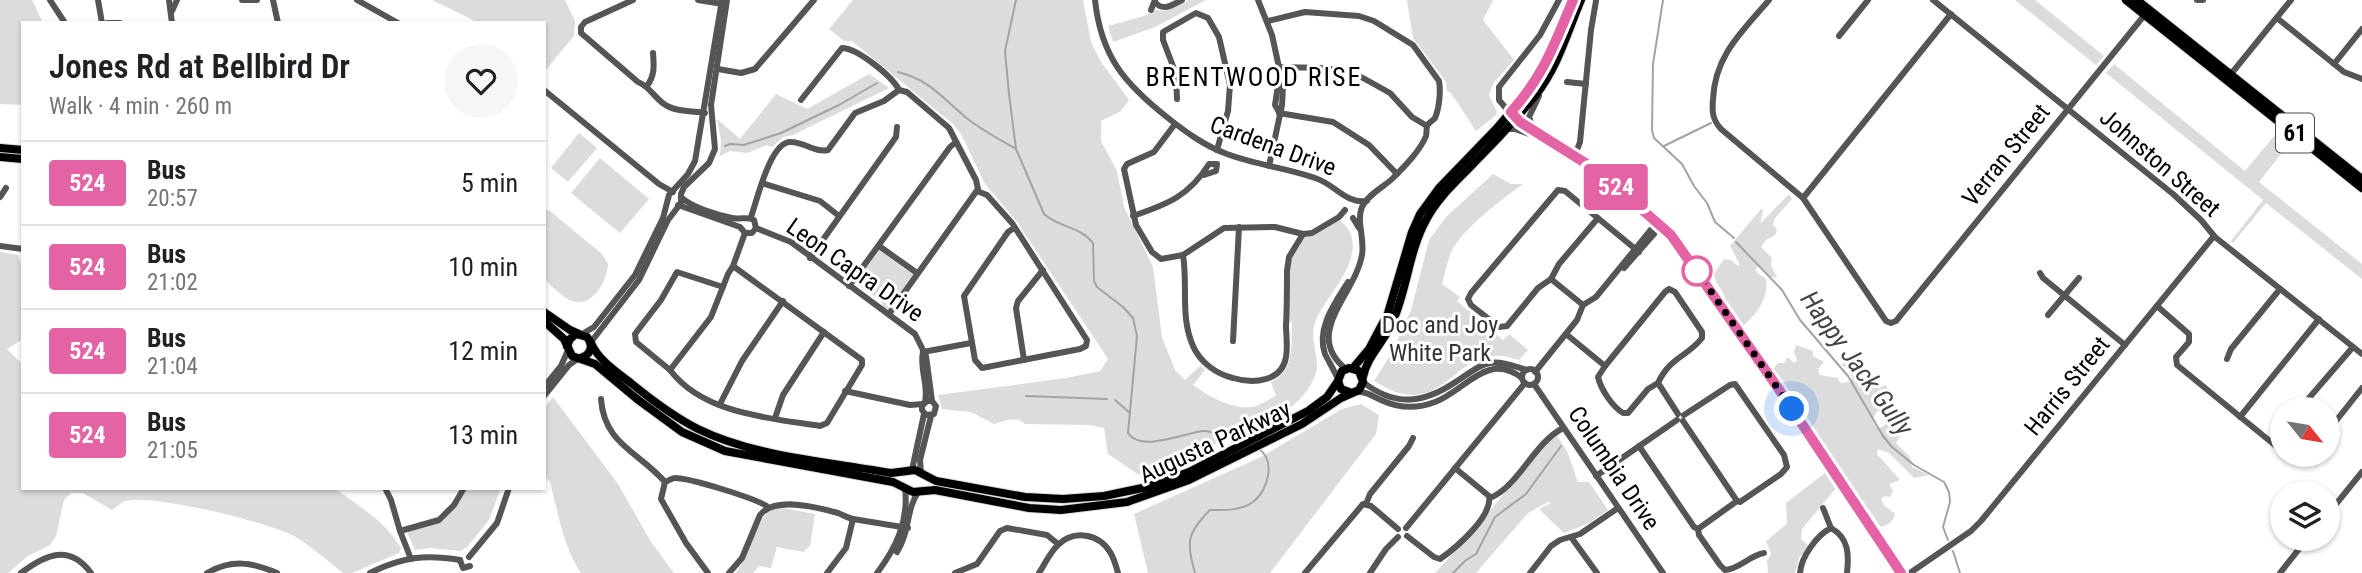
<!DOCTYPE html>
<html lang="en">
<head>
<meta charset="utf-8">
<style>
	:root { --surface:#fff; --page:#f6f6f6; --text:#202124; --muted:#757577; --line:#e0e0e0 }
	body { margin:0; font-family:"Roboto Condensed",sans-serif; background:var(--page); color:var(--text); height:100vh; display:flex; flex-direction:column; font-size:26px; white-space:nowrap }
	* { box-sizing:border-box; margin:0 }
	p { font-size:23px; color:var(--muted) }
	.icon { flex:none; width:38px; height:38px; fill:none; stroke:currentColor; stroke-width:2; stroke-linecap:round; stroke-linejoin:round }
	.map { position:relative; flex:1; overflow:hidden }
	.drawer { position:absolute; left:21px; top:21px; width:525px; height:469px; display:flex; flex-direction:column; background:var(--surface); border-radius:0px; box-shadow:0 2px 5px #0004 }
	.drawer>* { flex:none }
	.badge { padding:0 14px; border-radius:5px; font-size:24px; line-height:46px }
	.needle { width:46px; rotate:120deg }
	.fabs { position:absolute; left:2270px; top:397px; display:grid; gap:14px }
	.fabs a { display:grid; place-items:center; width:70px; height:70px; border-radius:50%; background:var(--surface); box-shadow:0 2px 5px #0004; font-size:35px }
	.you { position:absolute; width:35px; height:35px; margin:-18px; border:5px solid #fff; border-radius:50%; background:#1a73e8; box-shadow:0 0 0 10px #1a73e833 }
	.map>.badge { position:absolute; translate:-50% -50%; box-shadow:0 0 0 4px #fff }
	.round { display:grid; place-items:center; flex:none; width:74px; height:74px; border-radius:37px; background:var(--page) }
	.headline { display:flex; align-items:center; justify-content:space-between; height:119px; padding:0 28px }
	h1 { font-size:33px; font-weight:600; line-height:52px }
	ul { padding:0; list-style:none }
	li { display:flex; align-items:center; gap:21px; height:84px; padding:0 28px; border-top:2px solid var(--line) }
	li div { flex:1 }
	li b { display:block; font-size:26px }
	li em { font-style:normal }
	li .badge { min-width:77px; font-weight:700; text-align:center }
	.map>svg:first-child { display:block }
	.green { fill:#dcdcdc }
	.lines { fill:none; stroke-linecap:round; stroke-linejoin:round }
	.stream { stroke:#a3a3a3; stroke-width:2 }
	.major-casing { stroke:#dbdbdb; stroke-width:10 }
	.minor { stroke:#555; stroke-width:6 }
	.major { stroke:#000; stroke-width:8 }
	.line-casing { stroke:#fff; stroke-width:16 }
	.line { stroke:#e463a4; stroke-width:10 }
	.walk { stroke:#000; stroke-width:7; stroke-dasharray:0 12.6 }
	.stop-dot { fill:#fff; stroke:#e463a4; stroke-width:3.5 }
	.labels { text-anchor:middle; stroke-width:6; stroke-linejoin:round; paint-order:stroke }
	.shield { fill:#fff; stroke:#4c4c4c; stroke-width:2 }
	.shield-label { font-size:23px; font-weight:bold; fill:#000 }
	.street-label { font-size:24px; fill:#000; stroke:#fff }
	.park-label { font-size:24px; fill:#333; stroke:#fff }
	.neighbourhood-label { font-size:26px; letter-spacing:2px; fill:#000; stroke:#fff }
	.water-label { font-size:26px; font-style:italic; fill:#444; stroke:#fff }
</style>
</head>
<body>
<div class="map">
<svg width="2362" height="573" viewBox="0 0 2362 573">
	<rect width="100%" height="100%" fill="#fff"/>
	<g class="green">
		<polygon points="0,0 32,0 43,23 23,23 23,105 0,104"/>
		<polygon points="432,0 565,0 575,21 574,36 544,72 544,23 479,23"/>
		<path d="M853 0H1083L1091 42 1101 62 1129 100 1121 111 1101 121V141L1117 171 1124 207 1153 267 1162 337 1175 370 1185 380 1201 365 1205 370 1193 385C1208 396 1236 412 1256 406 1262 404 1269 399 1276 396L1271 382C1295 372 1291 344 1292 322L1286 321 1289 257 1303 234 1312 233 1338 218C1342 223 1349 228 1351 235 1361 266 1325 295 1315 323 1310 335 1317 352 1317 366 1317 391 1274 427 1250 429L1179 459C1167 472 1154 469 1139 475L1108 454 1104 428 1090 425 1025 424C1016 415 1005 421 994 424L971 412 942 409 938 395 1066 378 1100 371 1108 359 1017 222 985 184 961 134 954 125 852 41H844L829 29Z"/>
		<polygon points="1189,0 1206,0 1155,27 1113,42 1108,26 1144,16 1155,10 1166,11"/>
		<polygon points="1407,0 1493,0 1483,20 1514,60 1494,82 1489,95 1497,112 1495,116 1476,131 1451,93 1447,91 1446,82 1413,38"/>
		<polygon points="2015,0 2035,0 2104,56 2096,65"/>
		<polygon points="2114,64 2245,171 2279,130 2292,140 2259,182 2362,264 2362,279 2266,203 2233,243 2231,241 2263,200 2106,73"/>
		<polygon points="869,74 889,88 793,135 783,137 772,147 767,145 747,153 730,151 720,156 721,141 717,119 740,139 776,94 807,109"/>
		<polygon points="579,133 597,148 568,182 551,168"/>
		<polygon points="600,158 649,199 620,233 571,193"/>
		<path d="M1493 174 1511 184H1523C1500 201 1465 226 1451 252 1447 262 1445 274 1442 284L1460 297 1457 301 1503 340 1509 334 1528 350 1519 360C1508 357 1499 354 1487 357 1453 364 1441 404 1399 393 1390 391 1382 385 1374 381L1391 354 1411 310 1429 240 1446 217Z"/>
		<path d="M1788 195H1790L1792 199 1775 218 1773 225 1777 230 1775 235 1766 240 1761 247 1772 258 1771 265 1777 278 1770 277 1760 266 1756 268V272L1766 279C1769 298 1757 314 1743 326 1733 316 1729 308 1724 295 1720 286 1715 284 1714 274L1724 259 1731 260 1738 266 1740 265 1730 246 1761 209 1763 210 1760 224Z"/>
		<path d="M544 209 550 211 602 254 608 264C607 281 593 308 572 301 562 297 553 287 544 279Z"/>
		<polygon points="879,250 914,275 888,311 883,308 881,301 855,283"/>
		<path d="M0 252 18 255 23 270V339L7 349 23 365V488H334C359 506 385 521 401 548L399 553 352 573H343C328 561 312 547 296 537 272 523 151 493 126 501 121 502 116 508 112 510L83 493H71L64 500 56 536 50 545 28 556 8 573H0Z"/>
		<path d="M1796 345 1813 351V356L1824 362 1818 369 1820 375 1838 378 1840 383 1849 382 1852 378 1849 371 1842 365 1844 358 1880 387 1886 385 1889 391 1886 408 1876 412 1873 422 1878 429 1891 421 1902 433 1896 443 1910 457 1912 467 1929 475 1914 478 1889 453 1878 449 1877 454 1900 480 1889 484 1893 491 1890 497 1885 496 1881 499 1883 504 1895 514C1893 521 1889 525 1881 527L1776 378 1774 368 1778 363H1784L1788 357 1794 363 1797 360 1794 352Z"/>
		<path d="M553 397 618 484 651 542 674 573H581C563 547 558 512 550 482L544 475V408Z"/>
		<polygon points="1361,404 1379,415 1376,434 1270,573 1148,573 1134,514 1261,457 1342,409"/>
		<polygon points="1554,431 1567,451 1578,482 1589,482 1608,510 1589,523 1564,533 1539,509 1551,503 1548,502 1528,513 1476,573 1435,573 1477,527"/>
		<polygon points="1825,473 1836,488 1802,529 1801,539 1809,546 1799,558 1795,573 1768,573 1767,561 1771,554 1766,541 1787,524 1786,503"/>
		<path d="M468 488H501L489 520 467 547 460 551 430 548 415 550 407 532 409 530C442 524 449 516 468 488Z"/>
		<path d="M782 508 815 514 810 546 803 552 777 547 771 568 759 566 753 573H736C746 560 759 520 767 513 771 509 777 509 782 508Z"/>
	</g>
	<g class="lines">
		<g class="stream">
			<path d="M1016 0 1005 51 1009 94 1016 149 1044 214C1059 228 1080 226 1093 243L1094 281 1097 287 1123 307 1133 318 1137 336 1128 433C1141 453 1184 433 1203 431 1216 430 1219 441 1234 435L1246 440"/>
			<polyline points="1663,0 1653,64 1652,130 1654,138 1682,164 1694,186 1707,203 1715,222 1734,238"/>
			<path d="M898 72C931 80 944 100 969 120 984 131 1000 140 1016 149"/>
			<polyline points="725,146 730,144 744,145 781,133 839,105 877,83"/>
			<polyline points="1664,146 1711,123"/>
			<polyline points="1736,242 1782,290 1800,320 1848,376 1883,436 1892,447 1914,465 1944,482 1949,492 1950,502 1943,527 1948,540"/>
			<polyline points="1026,396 1107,399"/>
			<polyline points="1115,400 1130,413"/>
			<polyline points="1953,551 1960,573"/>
			<path d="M1195 573C1186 542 1187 533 1210 510 1223 510 1241 511 1253 502 1268 491 1276 461 1259 449"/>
			<polyline points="1453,573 1466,560 1476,554 1495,517 1526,494 1561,446"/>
		</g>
		<g class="major-casing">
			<g id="major">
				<polyline points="2126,0 2362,188"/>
				<polyline points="2137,0 2362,179"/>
				<polyline points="0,148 23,150"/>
				<polyline points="0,157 23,159"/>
				<polyline points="544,312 570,330 579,334"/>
				<polyline points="544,321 564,339 572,356 595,364 637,399 682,432 725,451 893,482 913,492 935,490 1029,508 1061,510 1127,502 1189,480 1302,424 1341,398 1359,390 1363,382 1359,371 1349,368 1342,371 1338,381 1341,389 1352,393"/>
				<path d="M591 343C599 361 617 372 632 384 653 401 674 417 698 429 755 457 829 462 891 473L915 470 936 481 1025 497 1063 499 1104 496 1147 487 1189 472 1308 411 1327 397 1338 381"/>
				<path d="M567 346 570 339 576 334 587 337C594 346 591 355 580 358"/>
				<polyline points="1353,368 1369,349 1388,313 1412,232 1420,214 1439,188 1496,129 1532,87 1549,59 1572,0"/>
				<path d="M1363 377C1367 356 1385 341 1393 321 1407 289 1409 251 1426 220 1438 197 1457 181 1474 163 1495 142 1516 119 1535 96 1558 67 1567 33 1581 0"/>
			</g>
		</g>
		<g class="minor">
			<polyline points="50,0 65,23"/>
			<polyline points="98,0 102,23"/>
			<polyline points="169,0 172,23"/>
			<polyline points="242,0 257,0"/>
			<polyline points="273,0 278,23"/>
			<polyline points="357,0 398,23"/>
			<path d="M633 0 585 22 581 27V33L638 82C649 86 654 97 664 104 675 112 692 111 705 113"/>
			<polyline points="698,0 723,4"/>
			<path d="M1095 0C1101 57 1125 84 1168 118 1187 133 1205 146 1227 154 1256 165 1287 168 1315 178 1335 184 1345 204 1367 201"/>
			<polyline points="1258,0 1272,35 1283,86 1282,105 1269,166"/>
			<polyline points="1559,0 1540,35 1499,87 1499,100 1515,119 1598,171 1671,235 1778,388 1901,573"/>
			<path d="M1769 0C1742 32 1715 55 1713 99 1712 111 1712 119 1721 129L1803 198 1886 321 1891 323 1896 321 2147 12"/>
			<polyline points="1933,0 2173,194 2201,220 2215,237 2362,354"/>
			<polyline points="2197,0 2203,0"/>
			<path d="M1155 2C1163 12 1172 5 1182 0"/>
			<polyline points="1151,10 1155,0"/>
			<polyline points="172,11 177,0"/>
			<polyline points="2277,18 2344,72 2362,79"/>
			<path d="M1268 21 1305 12 1359 16 1374 21 1413 45 1439 81C1441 91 1439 109 1435 118 1433 121 1429 122 1427 126 1426 129 1427 133 1426 136 1420 151 1404 167 1393 178 1384 187 1367 195 1362 207 1356 221 1365 239 1362 255 1355 295 1302 334 1346 369"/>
			<polyline points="107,23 120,23"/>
			<polyline points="1839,36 1868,0"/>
			<polyline points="2334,64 2362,29"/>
			<polyline points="1278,67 1325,68 1354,73 1390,93 1412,117 1427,126"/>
			<polyline points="718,69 741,73 755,69 814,0"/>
			<polyline points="2231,74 2291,0"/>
			<polyline points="1279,79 1275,105 1279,112"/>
			<polyline points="1567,82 1586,84"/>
			<path d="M647 86C655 75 654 66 653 53"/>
			<polyline points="544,90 659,184 673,192"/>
			<polyline points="1177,99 1176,74 1163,40 1163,32 1196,13 1208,18 1219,37 1230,85 1228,111 1217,150"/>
			<path d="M801 100 842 48C857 48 892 76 899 90"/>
			<polyline points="1279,113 1333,122 1369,145 1397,174"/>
			<polyline points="1175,124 1154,152 1127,164 1124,169 1136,225 1152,252 1161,259 1183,255 1224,228 1275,227 1303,234 1312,233 1339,217 1345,210"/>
			<polyline points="1532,125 1529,117 1539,96"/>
			<polyline points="1506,129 1515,129 1541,138"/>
			<polyline points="1575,155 1580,142 1591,30 1596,1"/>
			<polyline points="762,183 820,201 839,216"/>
			<polyline points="977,191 987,195 1012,223 1087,340 1086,346 1080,349 982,368 975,360 964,296 1008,232 1014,228"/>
			<polyline points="0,197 6,188"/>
			<path d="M682 198C694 208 717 215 732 218 740 220 747 216 754 220L756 228"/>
			<polyline points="1803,198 1951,14"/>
			<polyline points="678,205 740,227 745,233 752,233 756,228"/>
			<path d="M1133 216C1168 204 1189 196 1209 164H1217L1216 171 1204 175"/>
			<path d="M751 217C757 201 770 141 791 142 804 142 815 153 828 150L855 113 884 101 899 90 907 92 949 128 976 180 978 189 889 314"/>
			<polyline points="1353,218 1359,228"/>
			<polyline points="1598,218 1559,264 1551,279 1538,288 1507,326 1499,327 1471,305 1468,299 1471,293 1558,190 1565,191 1639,252"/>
			<polyline points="756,228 791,242 915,334 926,356 932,401 936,406 934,414 926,415 922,410 922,406 927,401 932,401"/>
			<polyline points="0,246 23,249"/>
			<polyline points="879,246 917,273"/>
			<path d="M1183 255C1188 285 1180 317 1193 346 1200 362 1216 374 1233 378 1253 384 1282 382 1286 357 1288 347 1286 335 1286 325 1287 307 1287 289 1287 271L1289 257 1303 234"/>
			<polyline points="810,258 896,137 897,127"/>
			<path d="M733 266 728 274 711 317 670 370C703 414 770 418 820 426L827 423 862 365V360L733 266 745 233"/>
			<polyline points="1624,268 1654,234 1660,224"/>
			<polyline points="2040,273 2043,278 2125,345"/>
			<polyline points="1551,279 1583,305"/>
			<polyline points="849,286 950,147 956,142"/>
			<path d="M1669 289 1675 292 1702 332V338C1687 357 1670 357 1658 383L1648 389 1628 413H1623C1613 407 1601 390 1598 377L1605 366 1665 292Z"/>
			<polyline points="2157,306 2189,334 2189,342 2176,357 2177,365 2282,451"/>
			<polyline points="2048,315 2079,278"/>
			<polyline points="582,334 594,327 635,275 663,218 669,195 688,174 695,161 722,0"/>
			<polyline points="1566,334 1605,366"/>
			<polyline points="1233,341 1239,227"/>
			<polyline points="591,342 639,280 668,220 681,203 681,194 684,187 709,163 715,149 711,105 727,0"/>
			<path d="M923 352C919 369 929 385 925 402"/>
			<polyline points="923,352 971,343"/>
			<polyline points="2227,359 2231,349 2280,289"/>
			<polyline points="1024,360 1016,308 1018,301 1043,270"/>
			<circle cx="1530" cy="377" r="8"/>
			<polyline points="670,370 636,342 635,334 661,300 677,272 723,287"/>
			<polyline points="1535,372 1577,320 1583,305 1596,297 1654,226 1660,224"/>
			<path d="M1338 379C1334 370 1329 362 1325 354 1316 328 1335 303 1348 282"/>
			<path d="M1363 382C1396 408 1425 403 1457 381 1468 374 1478 365 1490 363 1503 361 1516 367 1527 370"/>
			<polyline points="1658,383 1678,414"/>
			<polyline points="1534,384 1663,573"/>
			<polyline points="544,387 561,366 568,350"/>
			<polyline points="845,391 910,405 923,404"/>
			<path d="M1356 392C1366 391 1372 396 1381 400 1398 408 1417 409 1435 402 1465 391 1487 351 1522 378"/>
			<polyline points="544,396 569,365 579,358"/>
			<polyline points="2309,398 2353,347"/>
			<path d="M601 399C604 444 639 452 665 482"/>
			<polyline points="720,404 742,361 783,301"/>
			<polyline points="1684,415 1730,385 1735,384 1784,455 1787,467 1781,474 1740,502 1737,501"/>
			<polyline points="2240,417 2319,319"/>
			<polyline points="775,418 783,395 824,332"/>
			<polyline points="1683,421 1737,501 1698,529"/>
			<polyline points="2328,431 2362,388"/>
			<path d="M1639 446 1694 527 1698 529 1699 535 1720 565 1725 570C1740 569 1750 555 1764 553"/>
			<polyline points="2287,455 2298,462 2308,455"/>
			<polyline points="912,470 924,414"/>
			<polyline points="921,473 920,460 931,416"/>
			<polyline points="1596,476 1677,420"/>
			<polyline points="385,488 391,500 400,531"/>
			<path d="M1490 498C1518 487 1534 443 1563 428"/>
			<polyline points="1366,504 1370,494 1409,446 1413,438"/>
			<polyline points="1823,508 1831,528"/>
			<polyline points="2328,514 2362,472"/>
			<polyline points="1406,528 1525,383"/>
			<path d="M1407 536 1434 557 1440 559C1456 548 1493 516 1489 496L1455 468"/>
			<polyline points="1571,537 1597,573"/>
			<path d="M897 552C910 532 906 508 919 491"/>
			<polyline points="469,557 497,523 509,488"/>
			<polyline points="411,559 400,531 439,520 454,505 464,488"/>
			<polyline points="460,560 463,568 470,566"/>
			<path d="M21 573C45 555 69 543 91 573"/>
			<path d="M207 573C232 559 252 562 277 573"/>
			<path d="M370 573C402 557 425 554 460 560"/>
			<path d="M708 573 686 543 661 499 665 482C668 481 672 478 675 478 690 478 758 499 768 507"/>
			<path d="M729 573 742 558 760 515C775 496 817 507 838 513 843 515 848 518 853 519 871 522 890 525 908 528"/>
			<polyline points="827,573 846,548 853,519"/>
			<path d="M877 573C896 548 909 521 905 488"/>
			<polyline points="955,573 977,564 1000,531 1007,528 1047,535 1058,544"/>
			<path d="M1039 573C1045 564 1050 552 1058 545 1074 529 1099 534 1110 552 1114 558 1116 566 1118 573"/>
			<polyline points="1305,573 1363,504 1371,506 1398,529"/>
			<polyline points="1370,573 1386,549 1398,537"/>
			<polyline points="1530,573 1551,546 1560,540 1580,534 1618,508"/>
			<path d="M1800 573C1801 557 1817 535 1831 528 1849 538 1849 555 1847 573"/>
			<polyline points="1910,573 1971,531 1981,521 2214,236"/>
			<polyline points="2280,573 2307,539"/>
		</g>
		<use href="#major" class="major"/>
	</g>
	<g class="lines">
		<g class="line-casing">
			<path id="line" d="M1573 0C1554 45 1544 75 1511 112L1520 122 1598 171 1671 235 1778 388 1901 573"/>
		</g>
		<use href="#line" class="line"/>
		<polyline class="walk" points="1697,271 1792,409"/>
	</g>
	<circle class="stop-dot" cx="1697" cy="271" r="14"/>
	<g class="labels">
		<rect class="shield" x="2276" y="113.5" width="38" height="39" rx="5"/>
		<g class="shield-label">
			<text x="2295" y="141">61</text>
		</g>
		<g class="street-label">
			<text transform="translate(1273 146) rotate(20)" y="8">Cardena Drive</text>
			<text transform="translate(2006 155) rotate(-51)" y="8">Verran Street</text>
			<text transform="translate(2160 163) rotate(41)" y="8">Johnston Street</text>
			<text transform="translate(855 270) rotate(35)" y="8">Leon Capra Drive</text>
			<text transform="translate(2067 386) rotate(-51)" y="8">Harris Street</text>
			<text transform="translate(1215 442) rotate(-25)" y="8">Augusta Parkway</text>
			<text transform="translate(1614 468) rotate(56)" y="8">Columbia Drive</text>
		</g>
		<g class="park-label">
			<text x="1440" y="333">Doc and Joy<tspan x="1440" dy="28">White Park</tspan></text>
		</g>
		<g class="neighbourhood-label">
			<text x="1254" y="86">BRENTWOOD RISE</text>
		</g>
		<g class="water-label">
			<text transform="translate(1857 363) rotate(54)" y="9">Happy Jack Gully</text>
		</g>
	</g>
</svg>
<div class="fabs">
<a><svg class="needle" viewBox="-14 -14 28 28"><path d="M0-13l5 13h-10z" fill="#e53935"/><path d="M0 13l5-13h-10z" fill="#757577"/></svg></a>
<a><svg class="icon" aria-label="layers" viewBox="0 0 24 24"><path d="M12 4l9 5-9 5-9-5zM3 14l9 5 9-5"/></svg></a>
</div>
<div class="you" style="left:1792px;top:409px"></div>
<b class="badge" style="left:1616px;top:187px;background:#e463a4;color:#fff">524</b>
<section class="drawer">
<div class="headline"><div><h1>Jones Rd at Bellbird Dr</h1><p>Walk · 4 min · 260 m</p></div><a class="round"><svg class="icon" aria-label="heart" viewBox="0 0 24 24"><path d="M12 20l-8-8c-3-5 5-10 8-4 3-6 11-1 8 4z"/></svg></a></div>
<ul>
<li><span class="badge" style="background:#e463a4;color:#fff">524</span><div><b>Bus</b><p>20:57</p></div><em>5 min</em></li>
<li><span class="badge" style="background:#e463a4;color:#fff">524</span><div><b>Bus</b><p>21:02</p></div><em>10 min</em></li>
<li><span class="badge" style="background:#e463a4;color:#fff">524</span><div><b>Bus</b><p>21:04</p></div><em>12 min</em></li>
<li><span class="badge" style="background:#e463a4;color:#fff">524</span><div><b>Bus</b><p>21:05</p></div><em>13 min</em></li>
</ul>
</section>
</div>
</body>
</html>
